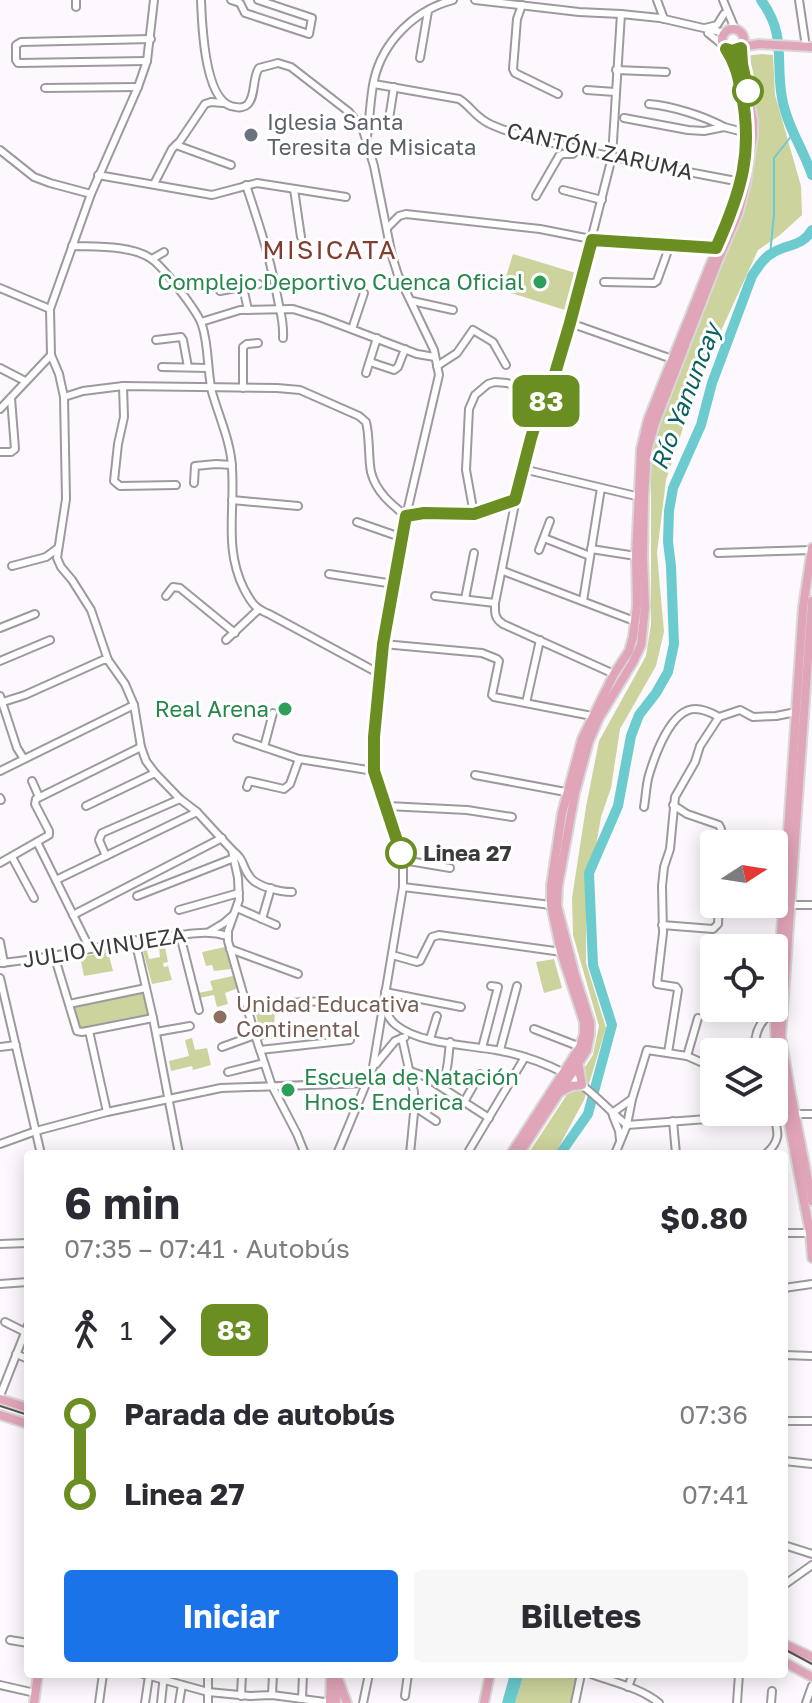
<!DOCTYPE html>
<html lang="es">
<head>
<meta charset="utf-8">
<style>
	:root { --surface:#fff; --page:#f7f7f7; --text:#2b2b33; --muted:#7c7c81; --accent:#1a73e8 }
	body { margin:0; font-family:"Golos Text",sans-serif; background:var(--page); color:var(--text); height:100vh; display:flex; flex-direction:column; font-size:30px; white-space:nowrap }
	* { box-sizing:border-box; margin:0 }
	p { font-size:26px; color:var(--muted) }
	.icon { flex:none; width:44px; height:44px; fill:none; stroke:currentColor; stroke-width:2; stroke-linecap:round; stroke-linejoin:round }
	.map { position:relative; flex:1; overflow:hidden }
	.panel { position:absolute; left:24px; top:1150px; width:764px; height:528px; display:flex; flex-direction:column; background:var(--surface); border-radius:8px; box-shadow:0 4px 20px #0003 }
	.panel>* { flex:none }
	.badge { padding:0 16px; border-radius:12px; font-size:28px; line-height:52px }
	.needle { width:52px; rotate:78deg }
	.buttons { position:absolute; left:700px; top:830px; display:grid; gap:16px }
	.buttons a { display:grid; place-items:center; width:88px; height:88px; border-radius:8px; background:var(--surface); box-shadow:0 4px 20px #0003; font-size:40px }
	.map>.badge { position:absolute; translate:-50% -50%; box-shadow:0 0 0 4px #fff }
	.legs { display:flex; align-items:center; gap:12px; height:88px; padding:0 40px; font-size:26px }
	.legs p { margin-inline-start:auto }
	.summary { display:flex; align-items:center; justify-content:space-between; height:136px; padding:0 40px }
	h1 { font-size:44px; font-weight:700; line-height:60px }
	.action { display:flex; gap:16px; margin-top:auto; padding:16px 40px }
	.action a { flex:1; height:92px; border-radius:8px; background:var(--accent); color:#fff; font-size:32px; font-weight:700; line-height:92px; text-align:center }
	.action a+a { background:var(--page); color:var(--text) }
	ul { padding:0 40px; list-style:none }
	li { display:flex; align-items:center; gap:28px; height:80px; font-size:30px }
	li i { display:grid; place-items:center; width:12px; height:100%; margin:0 10px; background:currentColor }
	li i::after { content:''; width:20px; height:20px; margin:-10px; border:6px solid; border-radius:50%; background:var(--surface) }
	li p { margin-inline-start:auto }
	li:first-child i { background:linear-gradient(#0000 50%,currentColor 0) }
	li:last-child i { background:linear-gradient(currentColor 50%,#0000 0) }
	.map>svg:first-child { display:block }
	.green { fill:#cdd39c }
	.water { fill:#6bcbcf }
	.lines { fill:none; stroke-linecap:round; stroke-linejoin:round }
	.stream { stroke:#6bcbcf; stroke-width:2 }
	.river { stroke:#6bcbcf; stroke-width:10 }
	.minor-casing { stroke:#9d999e; stroke-width:10 }
	.major-casing { stroke:#d8d8d8; stroke-width:12 }
	.minor { stroke:#fff; stroke-width:6 }
	.major { stroke:#e1a5b9; stroke-width:8 }
	.tram { stroke:#575557; stroke-width:2 }
	.line-1-casing { stroke:#fff; stroke-width:18 }
	.line-1 { stroke:#6b8e23; stroke-width:12 }
	.stop-1-dot { fill:#fff; stroke:#6b8e23; stroke-width:4 }
	.worship-dot { fill:#6b7280; stroke:#fff; stroke-width:3 }
	.leisure-dot { fill:#2e9e5b; stroke:#fff; stroke-width:3 }
	.education-dot { fill:#8d6e63; stroke:#fff; stroke-width:3 }
	.labels { text-anchor:middle; stroke-width:6; stroke-linejoin:round; paint-order:stroke }
	.worship-label { font-size:22px; fill:#5b616d; stroke:#fff; text-anchor:start }
	.street-label { font-size:22px; fill:#3c3a3c; stroke:#fff }
	.leisure-label { font-size:22px; fill:#27864d; stroke:#fff; text-anchor:end }
	.stop-label { font-size:22px; font-weight:bold; fill:#3c3a3c; stroke:#fff; text-anchor:start }
	.education-label { font-size:22px; fill:#785e54; stroke:#fff; text-anchor:start }
	.water-label { font-size:24px; font-style:italic; fill:#095f62; stroke:#fff }
	.quarter-label { font-size:26px; letter-spacing:2px; fill:#833d2e; stroke:#fff }
</style>
</head>
<body>
<div class="map">
<svg width="812" height="1703" viewBox="0 0 812 1703">
	<rect width="100%" height="100%" fill="#fdf8fd"/>
	<g class="green">
		<polygon points="762,54 773,55 775,95 801,186 802,215 780,235 758,250 699,379 666,480 657,553 664,632 656,666 620,729 611,788 601,817 586,904 586,963 606,1028 584,1100 555,1154 528,1154 593,1055 599,1026 573,935 572,898 586,807 599,741 646,656 651,624 651,448 723,259 737,227 749,190 754,152 756,108 744,56"/>
		<polygon points="513,254 579,274 568,311 502,290"/>
		<polygon points="165,947 168,962 163,963 164,967 168,966 172,980 152,984 143,951 147,950 149,959 160,957 159,948"/>
		<polygon points="225,947 231,969 214,971 212,965 206,966 202,952"/>
		<polygon points="108,952 113,971 84,976 80,957"/>
		<polygon points="554,959 562,988 544,993 536,962"/>
		<polygon points="233,976 238,988 225,993 228,1004 217,1007 214,995 199,998 198,993 213,990 210,981"/>
		<polygon points="144,991 149,1016 80,1032 69,1004"/>
		<polygon points="275,1009 274,1028 283,1027 283,1037 262,1040 255,1010"/>
		<polygon points="192,1038 195,1050 207,1048 211,1065 193,1070 192,1066 171,1071 169,1061 189,1056 185,1040"/>
		<polygon points="524,1674 576,1674 572,1703 515,1703"/>
	</g>
	<polygon class="water" points="510,1674 524,1674 515,1703 502,1703"/>
	<g class="lines">
		<polyline class="stream" points="770,255 774,214 774,158 793,134"/>
		<g class="river">
			<path d="M761 0C787 36 775 59 782 98 787 126 803 149 812 175"/>
			<path d="M560 1154 588 1114 612 1025 593 965 589 873 618 806 631 736 639 715 656 693 668 672 674 644 671 566 668 542 669 511 673 488 701 425 712 383 752 276C758 267 764 257 774 252 788 244 803 246 812 230"/>
		</g>
		<g class="minor-casing">
			<g id="minor">
				<polyline points="154,0 147,61 138,87 91,194 50,309 51,355 59,374 64,397 66,499 57,558 61,567 72,580 91,610 108,660 125,684 134,705 141,747 146,761 155,773 180,799 197,812 232,850 238,878 239,900 228,931 228,941 255,1035 272,1086 297,1134 305,1154"/>
				<path d="M201 0C202 24 204 106 236 107 240 108 245 107 248 104 256 95 252 78 259 68L278 63 291 67 349 112 363 130 374 166 392 256 398 275 434 350 439 375 406 516 396 573 383 644 374 737V771L403 860V887L373 1067 337 1154"/>
				<polyline points="231,0 240,3 245,13 309,34 312,18 258,0"/>
				<polyline points="475,0 579,12 621,14 660,18 725,33"/>
				<polyline points="657,0 664,19"/>
				<polyline points="723,0 735,29"/>
				<polyline points="799,0 806,47"/>
				<polyline points="522,5 517,19 513,69 515,73 558,94"/>
				<polyline points="76,7 76,0"/>
				<polyline points="705,28 717,25 724,14"/>
				<polyline points="708,33 723,45"/>
				<polyline points="420,58 428,11"/>
				<polyline points="147,61 18,63 16,60 16,45 21,42 151,39"/>
				<polyline points="616,70 666,72"/>
				<path d="M374 84 459 99C472 107 475 118 492 125 517 136 544 141 570 147 627 161 684 171 741 182"/>
				<polyline points="45,88 138,87"/>
				<polyline points="587,90 615,92"/>
				<path d="M649 104C672 106 704 116 724 127"/>
				<polyline points="624,118 688,130 704,131 724,127 747,133"/>
				<polyline points="389,119 394,87"/>
				<path d="M367 136C370 118 370 98 374 80 383 41 415 10 453 0"/>
				<polyline points="176,145 231,165"/>
				<polyline points="0,150 34,177 50,183 91,194"/>
				<polyline points="98,175 212,195 257,183 346,197"/>
				<polyline points="154,184 172,149 180,141 205,104 211,102 223,103"/>
				<path d="M246 185C258 221 270 257 277 295 280 312 284 320 283 338"/>
				<polyline points="294,189 301,237"/>
				<polyline points="563,190 602,200"/>
				<polyline points="536,196 559,156 563,154 573,154 576,149"/>
				<polyline points="387,228 399,216 406,214 540,229 606,242 720,249"/>
				<path d="M72 246C95 247 130 245 150 258 162 265 198 312 202 325 209 346 207 370 212 392 219 417 231 442 232 468 235 511 224 549 244 589 251 602 254 608 269 614L380 674"/>
				<polyline points="152,259 164,252"/>
				<polyline points="604,282 654,283 657,281 670,245"/>
				<polyline points="243,287 248,310"/>
				<polyline points="0,288 50,309"/>
				<polyline points="220,291 259,284"/>
				<polyline points="412,301 453,310"/>
				<polyline points="201,322 240,310 293,309 322,318 417,354 435,357"/>
				<polyline points="570,323 672,359"/>
				<polyline points="352,329 364,293"/>
				<polyline points="156,340 181,337 183,340 188,367"/>
				<polyline points="370,362 394,370 398,367 405,349"/>
				<polyline points="437,366 457,353 473,330 493,342 506,365"/>
				<polyline points="162,367 208,368"/>
				<polyline points="0,368 25,381"/>
				<polyline points="366,373 377,338"/>
				<polyline points="123,386 124,417 118,444 114,481 120,486 176,485"/>
				<polyline points="243,388 243,347 247,344 258,343"/>
				<path d="M64 397 83 391 123 386 277 388 300 390 359 416 366 422C370 438 368 456 371 472 376 492 391 504 406 516L424 513 474 514 515 500"/>
				<polyline points="0,409 51,355"/>
				<polyline points="0,452 11,452 15,449 11,398"/>
				<polyline points="523,469 640,497"/>
				<polyline points="194,483 195,466 216,464 232,465"/>
				<polyline points="232,500 298,506"/>
				<polyline points="474,514 466,470 469,409 475,395 488,384 495,382 507,383 548,397"/>
				<polyline points="357,522 403,538"/>
				<polyline points="544,538 590,556"/>
				<polyline points="591,549 636,556"/>
				<polyline points="539,550 550,521"/>
				<polyline points="718,553 812,550"/>
				<polyline points="12,566 46,557 58,548"/>
				<polyline points="503,571 637,622"/>
				<polyline points="329,574 394,584"/>
				<polyline points="166,596 173,587 180,588 235,633"/>
				<polyline points="435,596 495,603"/>
				<polyline points="465,599 474,553"/>
				<polyline points="583,601 601,488"/>
				<polyline points="0,628 35,614"/>
				<polyline points="226,640 258,610"/>
				<polyline points="383,644 482,653 497,659 499,661 492,695 494,697 592,716"/>
				<polyline points="0,661 50,640"/>
				<path d="M614 674 503 624C494 618 495 613 495 603L521 474 540 409 548 397 570 323 612 157 621 14"/>
				<polyline points="0,696 17,748 24,759"/>
				<polyline points="0,703 25,695 103,660 108,660"/>
				<polyline points="526,703 540,640"/>
				<polyline points="237,738 299,759 374,771"/>
				<polyline points="264,747 273,713"/>
				<polyline points="0,771 134,705"/>
				<polyline points="475,775 571,793"/>
				<polyline points="32,781 39,797"/>
				<polyline points="247,787 249,781 284,789 290,784 299,759"/>
				<polyline points="0,798 1,800"/>
				<polyline points="673,805 687,814 719,825 721,829 718,844"/>
				<polyline points="86,806 155,773"/>
				<polyline points="387,806 467,810 512,817"/>
				<path d="M644 807C646 796 646 785 649 775 655 755 671 709 695 709 703 709 712 713 719 717"/>
				<polyline points="37,842 90,949"/>
				<path d="M232 850C246 861 241 866 250 877 257 887 281 892 292 892"/>
				<polyline points="106,856 99,840 102,833 180,799"/>
				<polyline points="12,857 34,898"/>
				<polyline points="403,860 450,868"/>
				<polyline points="714,860 714,867"/>
				<polyline points="0,863 49,835 49,831 35,804 36,799 141,747"/>
				<polyline points="56,880 197,812"/>
				<polyline points="403,887 551,905"/>
				<polyline points="137,896 234,858"/>
				<polyline points="790,905 812,905"/>
				<polyline points="237,908 276,925"/>
				<polyline points="179,910 239,893"/>
				<polyline points="73,915 222,838"/>
				<polyline points="262,919 271,888"/>
				<polyline points="662,925 713,929 718,924 719,904"/>
				<polyline points="209,932 224,923 232,916"/>
				<polyline points="180,935 199,1010"/>
				<polyline points="135,940 153,1018 179,1154"/>
				<polyline points="0,942 4,963"/>
				<polyline points="230,949 298,974"/>
				<polyline points="54,955 77,1031 82,1032 153,1018"/>
				<polyline points="392,955 417,962 420,961 432,937 439,935 562,952"/>
				<path d="M0 963C58 958 114 942 172 936 192 934 208 930 227 936"/>
				<polyline points="0,978 41,1154"/>
				<polyline points="385,992 461,1007"/>
				<polyline points="69,1004 146,988"/>
				<polyline points="247,1005 325,1001"/>
				<path d="M383 1005C386 1012 389 1020 396 1025 419 1044 467 1045 496 1050 519 1054 545 1063 566 1074 589 1087 607 1109 627 1125L774 1114H812"/>
				<polyline points="534,1029 583,1048"/>
				<polyline points="89,1031 107,1112"/>
				<polyline points="156,1032 190,1026"/>
				<polyline points="402,1038 414,1092 414,1113 410,1154"/>
				<polyline points="430,1039 437,1016"/>
				<polyline points="0,1047 16,1045"/>
				<polyline points="222,1047 255,1035"/>
				<polyline points="482,1048 498,987 491,986"/>
				<polyline points="260,1050 350,1040"/>
				<polyline points="500,1050 517,986"/>
				<path d="M755 1052C754 1035 759 1019 776 1011"/>
				<polyline points="668,1053 678,990 676,987 657,984 663,933 662,886 664,867 670,849 675,797 695,762 700,746 719,717 740,710 753,717 776,716 796,712"/>
				<polyline points="687,1056 698,1018"/>
				<polyline points="376,1064 395,1041 405,1037"/>
				<polyline points="410,1071 424,1076 489,1118"/>
				<polyline points="228,1072 264,1063"/>
				<path d="M439 1085C449 1073 448 1057 450 1042"/>
				<polyline points="464,1102 480,1074"/>
				<polyline points="415,1107 436,1121"/>
				<polyline points="612,1113 632,1099"/>
				<polyline points="613,1116 619,1131 620,1140"/>
				<polyline points="673,1121 676,1154"/>
				<polyline points="0,1144 36,1131 107,1112 221,1088 368,1083"/>
				<polyline points="467,1154 525,1057"/>
				<polyline points="615,1154 627,1125 632,1099 647,1050 687,1056 714,1068"/>
				<path d="M766 1154C782 1139 778 1132 773 1112"/>
				<polyline points="784,1233 810,1233"/>
				<polyline points="0,1244 28,1243"/>
				<polyline points="0,1284 28,1282"/>
				<polyline points="784,1288 812,1284"/>
				<polyline points="5,1322 25,1332"/>
				<polyline points="16,1354 28,1359"/>
				<polyline points="784,1355 812,1356"/>
				<polyline points="0,1396 28,1325"/>
				<polyline points="784,1421 812,1421"/>
				<polyline points="784,1461 812,1464"/>
				<polyline points="784,1545 812,1554"/>
				<polyline points="784,1585 812,1565"/>
				<polyline points="10,1640 28,1643"/>
				<polyline points="143,1674 208,1692 250,1696 272,1695 332,1703"/>
				<path d="M591 1674C613 1682 641 1688 659 1703"/>
				<polyline points="0,1685 35,1693"/>
				<polyline points="628,1687 633,1674"/>
				<polyline points="272,1695 273,1674"/>
				<polyline points="241,1696 242,1674"/>
				<polyline points="405,1696 408,1674"/>
				<polyline points="302,1699 303,1674"/>
				<polyline points="99,1703 103,1674"/>
				<polyline points="145,1703 149,1676"/>
				<polyline points="161,1703 164,1674"/>
				<polyline points="179,1703 182,1685"/>
				<polyline points="208,1703 208,1674"/>
				<polyline points="363,1703 369,1674"/>
				<polyline points="575,1703 581,1674"/>
				<polyline points="737,1703 739,1674"/>
				<polyline points="771,1703 772,1691"/>
				<polyline points="806,1703 812,1686"/>
			</g>
		</g>
		<g class="major-casing">
			<g id="major">
				<circle cx="733" cy="40" r="11"/>
				<polyline points="741,47 759,44 812,47"/>
				<polyline points="812,548 803,607 775,1025 776,1055 810,1233 812,1258"/>
				<polyline points="812,601 781,1037 790,1089 812,1201"/>
				<polyline points="560,1092 572,1086 582,1085 578,1062"/>
				<path d="M511 1154 580 1047 584 1034V1022L561 952 551 905V885L562 813 582 739 614 674 629 651 633 637 637 605 636 556 641 449 648 420C666 374 685 329 703 283 728 219 757 168 742 95 738 79 735 64 726 49"/>
				<polyline points="519,1154 587,1050 590,1034 590,1022 575,975 557,906 558,886 575,793 589,741 599,718 633,662 641,645 645,607 643,557 644,497 647,451 655,423 717,263 738,214 746,183 753,135 753,121 742,64 741,48"/>
				<polyline points="0,1399 28,1408"/>
				<polyline points="0,1415 28,1424"/>
				<polyline points="784,1644 812,1657"/>
				<polyline points="784,1662 812,1677"/>
				<polyline points="339,1681 347,1703"/>
				<polyline points="34,1703 38,1674"/>
				<polyline points="330,1703 331,1674"/>
				<polyline points="336,1703 338,1674"/>
				<polyline points="484,1703 490,1674"/>
			</g>
		</g>
		<use href="#minor" class="minor"/>
		<use href="#major" class="major"/>
		<g class="tram">
			<polyline points="0,1406 28,1415"/>
			<polyline points="784,1649 812,1664"/>
		</g>
	</g>
	<g class="lines">
		<g class="line-1-casing">
			<path id="line-1" d="M401 853 374 771V737L383 644 406 516 424 513 474 514 515 500 531 438 540 409 548 397 570 323 592 240 716 248C741 192 754 152 741 90 738 75 735 62 726 49L732 51 741 48 742 64 748 91"/>
		</g>
		<use href="#line-1" class="line-1"/>
	</g>
	<g class="stop-1-dot">
		<circle cx="748" cy="91" r="14"/>
		<circle cx="401" cy="853" r="14"/>
	</g>
	<circle class="worship-dot" cx="251" cy="135" r="8"/>
	<g class="leisure-dot">
		<circle cx="540" cy="282" r="8"/>
		<circle cx="285" cy="709" r="8"/>
		<circle cx="288" cy="1090" r="8"/>
	</g>
	<circle class="education-dot" cx="220" cy="1017" r="8"/>
	<g class="labels">
		<g class="worship-label">
			<text x="267" y="130">Iglesia Santa<tspan x="267" dy="25">Teresita de Misicata</tspan></text>
		</g>
		<g class="street-label">
			<text transform="translate(600 151) rotate(13)" y="8">CANTÓN ZARUMA</text>
			<text transform="translate(104 947) rotate(-9)" y="8">JULIO VINUEZA</text>
		</g>
		<g class="leisure-label">
			<text x="524" y="290">Complejo Deportivo Cuenca Oficial</text>
			<text x="269" y="717">Real Arena</text>
			<text x="304" y="1085" text-anchor="start">Escuela de Natación<tspan x="304" dy="25">Hnos. Enderica</tspan></text>
		</g>
		<g class="stop-label">
			<text x="423" y="861">Linea 27</text>
		</g>
		<g class="education-label">
			<text x="236" y="1012">Unidad Educativa<tspan x="236" dy="25">Continental</tspan></text>
		</g>
		<g class="water-label">
			<text transform="translate(686 397) rotate(-69)" y="8">Río Yanuncay</text>
		</g>
		<g class="quarter-label">
			<text x="330" y="259">MISICATA</text>
		</g>
	</g>
</svg>
<div class="buttons">
<a><svg class="needle" viewBox="-14 -14 28 28"><path d="M0-13l5 13h-10z" fill="#e53935"/><path d="M0 13l5-13h-10z" fill="#7c7c81"/></svg></a>
<a><svg class="icon" aria-label="locate" viewBox="0 0 24 24"><circle cx="12" cy="12" r="6"/><path d="M12 2v4M12 18v4M2 12h4M18 12h4"/></svg></a>
<a><svg class="icon" aria-label="layers" viewBox="0 0 24 24"><path d="M12 4l9 5-9 5-9-5zM3 14l9 5 9-5"/></svg></a>
</div>
<b class="badge" style="left:546px;top:401px;background:#6b8e23;color:#fff">83</b>
<section class="panel">
<div class="summary"><div><h1>6 min</h1><p>07:35 – 07:41 · Autobús</p></div><b>$0.80</b></div>
<div class="legs"><svg class="icon" aria-label="walk" viewBox="0 0 24 24"><circle cx="13" cy="4" r="2"/><path d="M13 8l-2 6 4 7M11 14l-3 7M7 12l3-4h3l4 4"/></svg>1<svg class="icon" aria-label="forward" viewBox="0 0 24 24"><path d="M9 5l7 7-7 7"/></svg><b class="badge" style="background:#6b8e23;color:#fff">83</b></div>
<ul>
<li><i style="color:#6b8e23"></i><b>Parada de autobús</b><p>07:36</p></li>
<li><i style="color:#6b8e23"></i><b>Linea 27</b><p>07:41</p></li>
</ul>
<div class="action"><a>Iniciar</a><a>Billetes</a></div>
</section>
</div>
</body>
</html>
